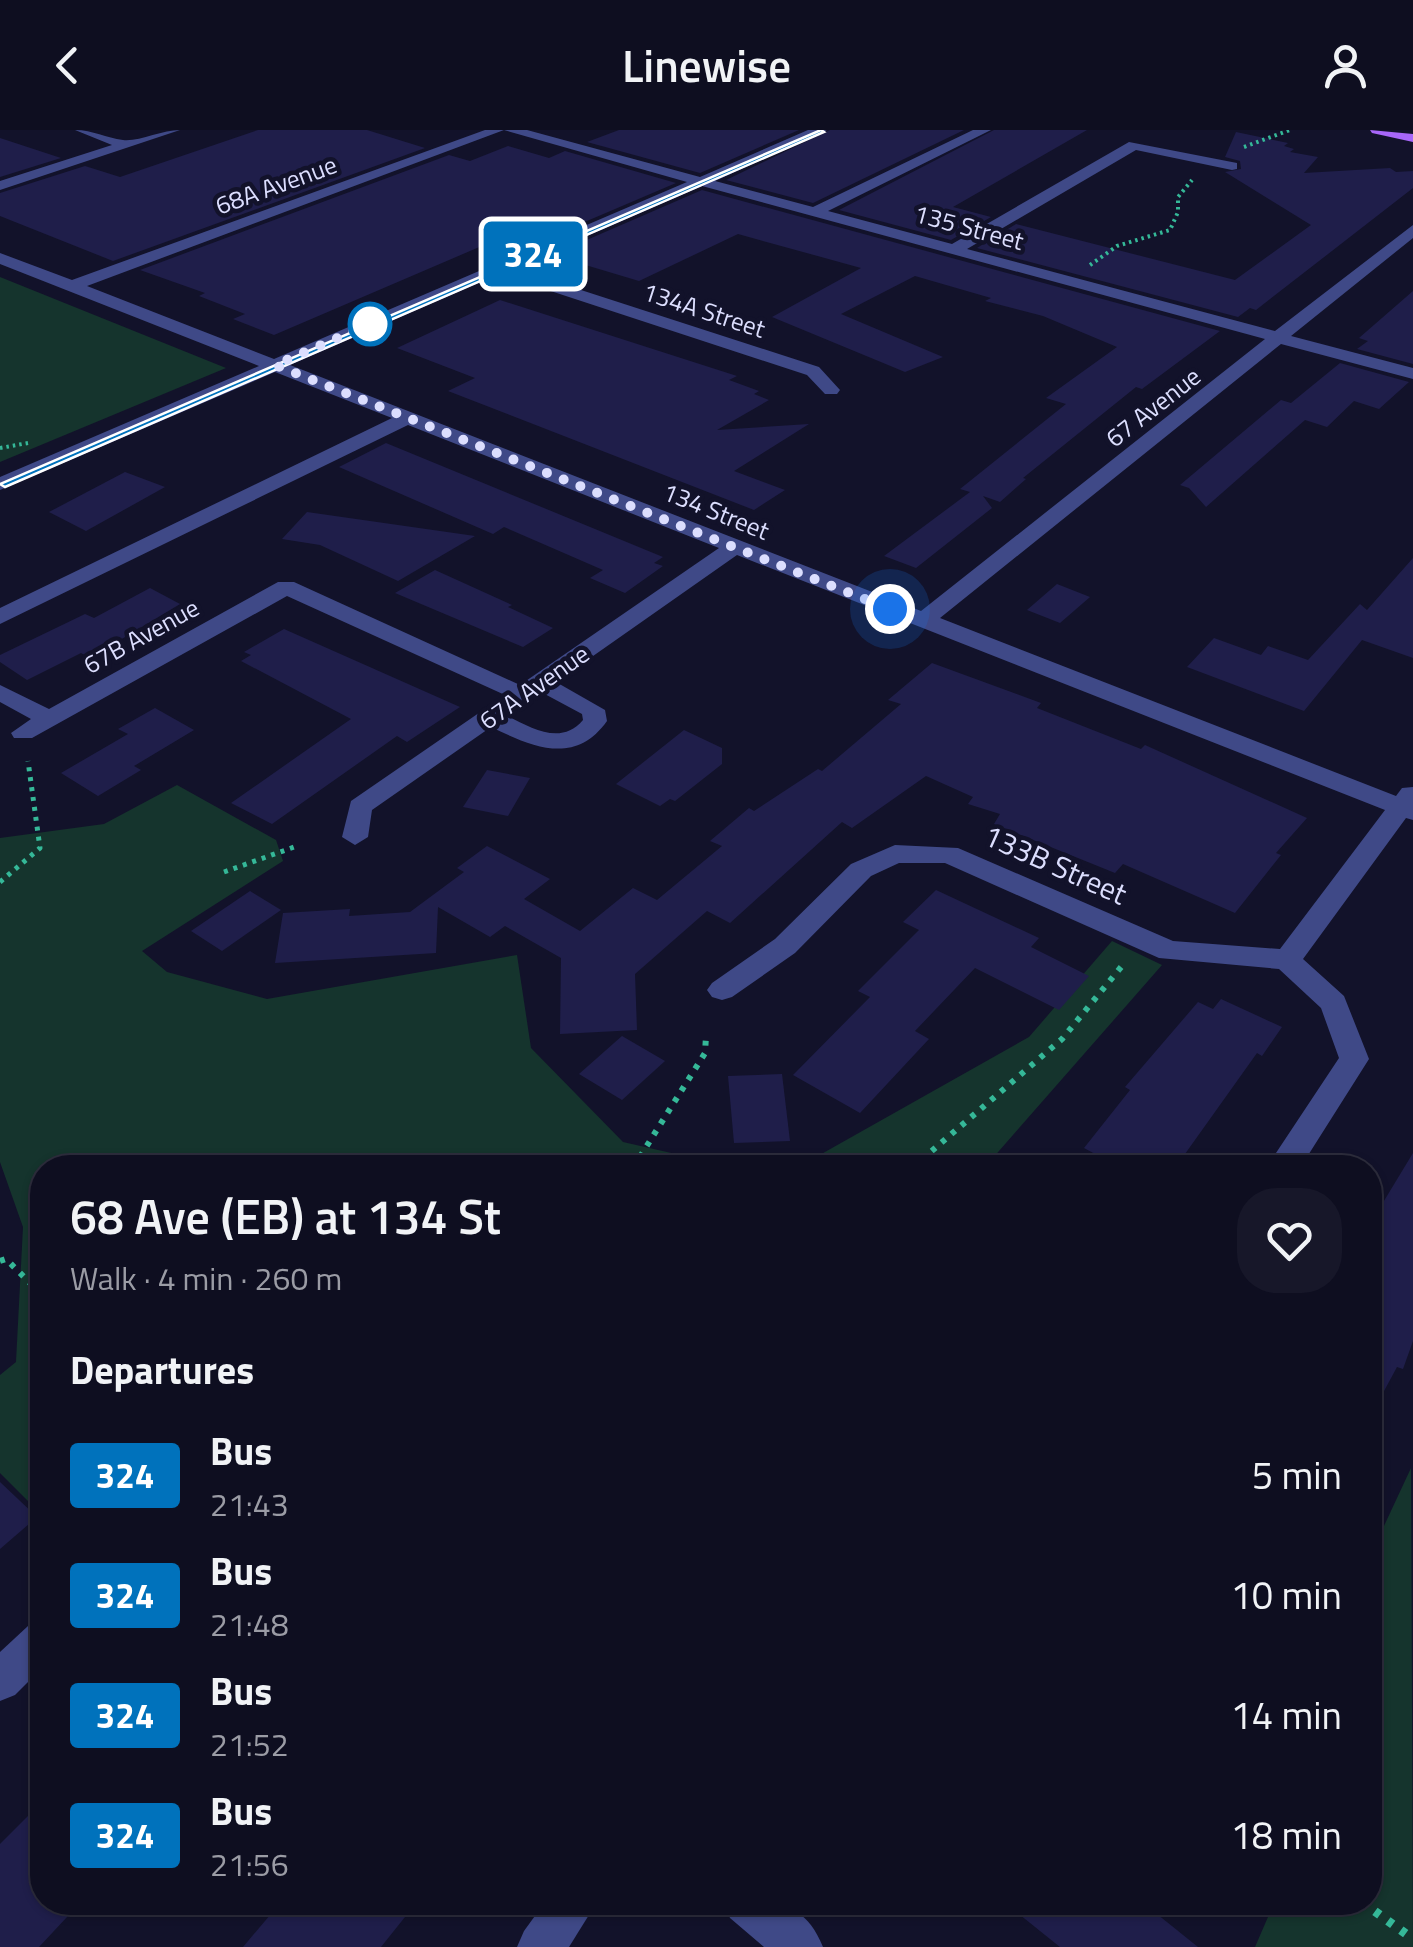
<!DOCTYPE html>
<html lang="en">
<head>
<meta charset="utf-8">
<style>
	:root { --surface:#0e0e20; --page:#171729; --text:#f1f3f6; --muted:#9b9ca5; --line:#2e2e3e }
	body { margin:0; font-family:"Titillium Web",sans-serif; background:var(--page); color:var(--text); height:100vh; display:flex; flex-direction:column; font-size:38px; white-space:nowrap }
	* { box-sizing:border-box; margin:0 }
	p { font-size:32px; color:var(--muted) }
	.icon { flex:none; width:55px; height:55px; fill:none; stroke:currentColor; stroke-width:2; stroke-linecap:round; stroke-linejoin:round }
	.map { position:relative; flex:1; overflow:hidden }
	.details { position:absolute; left:30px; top:1025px; width:1352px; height:760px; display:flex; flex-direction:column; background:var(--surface); border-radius:40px; box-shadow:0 2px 8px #0004,0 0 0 2px var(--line) }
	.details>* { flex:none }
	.badge { padding:0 20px; border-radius:8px; font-size:35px; line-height:65px }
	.you { position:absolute; width:50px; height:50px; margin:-25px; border:8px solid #fff; border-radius:50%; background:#1a73e8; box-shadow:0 0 0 15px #1a73e833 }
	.map>.badge { position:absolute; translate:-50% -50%; box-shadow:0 0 0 5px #fff }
	h2 { padding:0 40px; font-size:38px; line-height:90px }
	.round { display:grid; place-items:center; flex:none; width:105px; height:105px; border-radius:40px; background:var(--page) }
	.overview { display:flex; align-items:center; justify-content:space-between; height:170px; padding:0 40px }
	h1 { font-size:48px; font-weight:600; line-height:75px }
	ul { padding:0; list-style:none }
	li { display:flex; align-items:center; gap:30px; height:120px; padding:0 40px }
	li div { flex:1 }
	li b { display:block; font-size:38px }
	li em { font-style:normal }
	li .badge { min-width:110px; font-weight:700; text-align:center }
	header { display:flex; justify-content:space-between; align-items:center; height:130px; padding:0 40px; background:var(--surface); font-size:45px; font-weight:600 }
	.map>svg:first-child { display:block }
	.green { fill:#15342d }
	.building { fill:#1f1e4a }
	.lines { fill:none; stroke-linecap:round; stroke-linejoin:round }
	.path-far3 { stroke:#35b898; stroke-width:4; stroke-dasharray:2.5 4; stroke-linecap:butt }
	.path-far2 { stroke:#35b898; stroke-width:5; stroke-dasharray:4 6; stroke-linecap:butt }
	.path-far1 { stroke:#35b898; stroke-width:6; stroke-dasharray:5 8; stroke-linecap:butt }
	.path { stroke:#35b898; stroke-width:9; stroke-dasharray:6 10; stroke-linecap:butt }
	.minor { fill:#3f4987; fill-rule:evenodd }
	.major { fill:#a867f9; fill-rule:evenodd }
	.line { fill:#0072bc; stroke:#fff; stroke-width:2.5 }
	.walk { stroke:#dcdefe; stroke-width:10; stroke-dasharray:0 18 }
	.stop-dot { fill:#fff; stroke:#0072bc; stroke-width:5 }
	.labels { text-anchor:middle; stroke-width:9; stroke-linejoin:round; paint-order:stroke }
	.far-street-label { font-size:25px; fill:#dcdefe; stroke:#12122a }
	.street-label { font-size:30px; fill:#dcdefe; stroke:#12122a }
</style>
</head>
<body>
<header><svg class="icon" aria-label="back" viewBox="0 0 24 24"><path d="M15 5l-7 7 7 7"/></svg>Linewise<svg class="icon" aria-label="person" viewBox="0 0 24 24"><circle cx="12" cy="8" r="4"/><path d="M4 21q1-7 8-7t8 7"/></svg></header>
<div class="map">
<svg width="1413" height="1817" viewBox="0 0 1413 1817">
	<rect width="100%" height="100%" fill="#12122a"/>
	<g class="green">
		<polygon points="0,147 226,238 0,332"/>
		<polygon points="177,655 276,710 283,731 142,821 167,842 267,869 517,825 531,918 623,1012 680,1025 809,1031 1029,907 1112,811 1162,835 985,1037 42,1038 42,1385 0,1343 0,1245 16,1232 23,1097 0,1032 0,708 104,694"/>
		<polygon points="1411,1338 1413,1817 1255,1817 1274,1773 1370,1772 1370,1426"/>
	</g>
	<g class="building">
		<polygon points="258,0 367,0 425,18 113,131 0,86 0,63 85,36 120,47"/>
		<polygon points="619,0 799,0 700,43 587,12"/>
		<polygon points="830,0 964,0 813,73 726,50"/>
		<polygon points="994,0 1087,0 953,77 991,87 951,110 839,80"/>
		<polygon points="1236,2 1288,13 1284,16 1294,19 1290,22 1318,27 1304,43 1390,38 1396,42 1413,41 1413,58 1256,180 1250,178 1238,187 977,118 1016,94 1235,150 1311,95 1225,42 1241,39 1240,31 1225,27"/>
		<polygon points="0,8 61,28 0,47"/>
		<polygon points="508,16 549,28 565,21 676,53 526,117 498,109 274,205 233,189 245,184 199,166 205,163 140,140 449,25 470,31"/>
		<polygon points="702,60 1220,201 1142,259 1136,257 1023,348 1026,349 1000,372 983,366 992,378 916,438 884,426 970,362 960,359 1066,274 1046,268 1117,217 1043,186 985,171 991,168 915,146 841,184 943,227 905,242 772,187 861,138 738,104 639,151 552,125"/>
		<polygon points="1413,161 1413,234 1357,219 1368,211 1359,208"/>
		<polygon points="500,170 737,246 729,250 759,261 754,264 769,270 717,300 809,294 734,341 785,360 754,380 448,261 475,248 397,218"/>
		<polygon points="1340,233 1409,252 1379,279 1354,271 1327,297 1305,290 1206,377 1189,358 1180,355 1281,270 1291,273"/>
		<polygon points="386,313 663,427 654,433 663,436 625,463 590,448 603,440 504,397 493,404 339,337"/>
		<polygon points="125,342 165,357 86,401 49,382"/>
		<polygon points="307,382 475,406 398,451 320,415 282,409"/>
		<polygon points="1413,428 1413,528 1362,510 1304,581 1187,537 1214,508 1261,525 1268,516 1308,530 1360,474 1367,480"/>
		<polygon points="435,440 512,475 508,477 553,498 523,517 395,463"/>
		<polygon points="1057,454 1090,467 1060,493 1027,480"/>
		<polygon points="150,458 180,474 90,528 81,523 27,550 0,532 0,525 85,484 94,488"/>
		<polygon points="284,499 460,577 407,612 397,606 272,694 231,673 351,589 241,531 251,525 244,522"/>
		<polygon points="932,533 1041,573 1037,578 1141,619 1145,615 1307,688 1276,723 1281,725 1235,783 1123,734 1115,743 994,694 1000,684 968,674 973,667 926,646 852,698 842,692 730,793 707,781 635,844 637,900 560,904 561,828 505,796 490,807 438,777 436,823 275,833 283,783 350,779 349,786 410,782 464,742 457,738 487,716 550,749 524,769 580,801 633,758 657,770 722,716 710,711 749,678 754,681 818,639 822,641 901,574 888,570"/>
		<polygon points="155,578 194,600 134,636 141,640 98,666 61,643 128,604 118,599"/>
		<polygon points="684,600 722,618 722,634 675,671 670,669 660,676 616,654"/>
		<polygon points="487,640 530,648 508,686 463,677"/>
		<polygon points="936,760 1039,808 1031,817 1089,846 1059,880 975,838 915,901 929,909 860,983 793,945 870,867 858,861 919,800 903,792"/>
		<polygon points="250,761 281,780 222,821 191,801"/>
		<polygon points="1221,869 1282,897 1262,926 1257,923 1175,1038 1156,1038 1134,1026 1126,1038 1121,1038 1084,1018 1130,960 1125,957 1198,872 1213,879"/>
		<polygon points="622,906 665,931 622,970 579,944"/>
		<polygon points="782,944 790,1011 734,1013 728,946"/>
		<polygon points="1413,1023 1413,1211 1403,1239 1397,1237 1370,1287 1370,1094"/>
		<polygon points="0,1352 37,1387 0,1419"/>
		<polygon points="42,1672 42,1772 81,1772 39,1817 0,1817 0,1714"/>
		<polygon points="281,1772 417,1772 381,1817 243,1817"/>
		<polygon points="1004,1772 1142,1772 1198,1817 1060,1817"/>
	</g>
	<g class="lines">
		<g class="path-far3">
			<polyline points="1244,17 1290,0"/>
			<polyline points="1090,135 1117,116 1170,100 1178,82 1178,67 1192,50"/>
			<polyline points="0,318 28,313"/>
		</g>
		<g class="path-far2">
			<polyline points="224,742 297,716"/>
			<polyline points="0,752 40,718 28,631"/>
		</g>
		<g class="path-far1">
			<polyline points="633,1038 705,923 706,906"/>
			<polyline points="912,1038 1062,909 1126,831"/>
			<polyline points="0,1131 6,1129 42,1165"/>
		</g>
		<polyline class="path" points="1362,1772 1413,1809"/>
		<g class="minor">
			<path d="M75 0C93 0 106 8 123 10 138 12 162 0 180 0L0 60V51L112 15Z"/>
			<path d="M485 0H527L700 47 808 0H827L715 51 813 77 973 0H991L828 81 952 114 1129 12 1237 33V39L1232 40 1136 20 967 119 1275 201 1413 95V108L1291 206 1413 238V249L1281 214 940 488 1396 666 1402 658 1413 657V690L1406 688 1303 829 1344 866 1369 929 1300 1038H1266L1339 928 1321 878 1279 839 1159 828 945 733H899L871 746 795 823 732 867 722 870 712 867 707 860 712 853 775 809 851 734 895 715 958 718 1173 811 1280 819 1385 680 737 425 556 552 605 580 607 591C575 636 533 617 491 597L372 680 368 707 355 715 342 707 351 671 505 565 287 466 32 608H14L11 603 31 589 0 572V555L49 579 278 452H294L520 555 719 418 408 295 0 494V478L392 288 275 242 0 360V347L259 236 0 134V123L72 150ZM504 0 687 52 274 229 87 156ZM702 56 1265 209 921 481 290 235 499 144 807 245 825 264H837L840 260 819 237 513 138ZM541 562 582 584 583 590C561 616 532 598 507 586Z"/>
			<polygon points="42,1490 42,1538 15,1565 0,1571 0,1522 28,1496"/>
			<polygon points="545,1772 597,1772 569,1817 517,1817 524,1801"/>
			<path d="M723 1772C769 1772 803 1767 823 1817H764L730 1788Z"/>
		</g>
		<polygon class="major" points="1370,0 1413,4 1413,12 1372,3"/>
	</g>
	<polygon class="line" points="821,0 824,2 5,357 0,354"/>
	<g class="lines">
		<polyline class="walk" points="370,194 275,235 890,479"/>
	</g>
	<circle class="stop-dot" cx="370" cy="194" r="20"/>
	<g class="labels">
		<g class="far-street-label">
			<text transform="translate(276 55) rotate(-20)" y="9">68A Avenue</text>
			<text transform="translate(969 97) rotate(15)" y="9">135 Street</text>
			<text transform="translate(704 180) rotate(18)" y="9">134A Street</text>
			<text transform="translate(1153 277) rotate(-38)" y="9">67 Avenue</text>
			<text transform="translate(716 381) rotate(22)" y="9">134 Street</text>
			<text transform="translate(141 506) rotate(-29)" y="9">67B Avenue</text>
			<text transform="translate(534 557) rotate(-35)" y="9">67A Avenue</text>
		</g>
		<g class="street-label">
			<text transform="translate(1055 735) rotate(24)" y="10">133B Street</text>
		</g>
	</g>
</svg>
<div class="you" style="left:890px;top:479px"></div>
<b class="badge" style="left:533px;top:124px;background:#0072bc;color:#fff">324</b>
<section class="details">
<div class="overview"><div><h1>68 Ave (EB) at 134 St</h1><p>Walk · 4 min · 260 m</p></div><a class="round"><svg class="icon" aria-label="heart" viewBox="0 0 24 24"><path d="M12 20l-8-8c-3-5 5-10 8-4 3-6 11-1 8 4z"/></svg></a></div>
<h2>Departures</h2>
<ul>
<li><span class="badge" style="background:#0072bc;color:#fff">324</span><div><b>Bus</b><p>21:43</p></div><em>5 min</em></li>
<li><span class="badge" style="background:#0072bc;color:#fff">324</span><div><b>Bus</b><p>21:48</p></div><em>10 min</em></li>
<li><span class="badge" style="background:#0072bc;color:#fff">324</span><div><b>Bus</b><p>21:52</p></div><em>14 min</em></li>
<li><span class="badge" style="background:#0072bc;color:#fff">324</span><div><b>Bus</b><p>21:56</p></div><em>18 min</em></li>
</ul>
</section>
</div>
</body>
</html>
